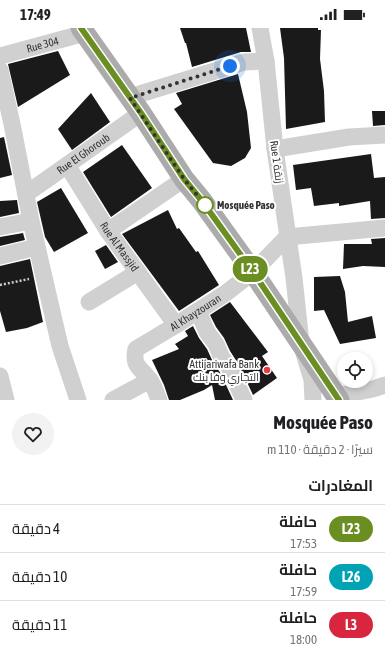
<!DOCTYPE html>
<html lang="ar">
<head>
<meta charset="utf-8">
<style>
	:root { --surface:#fff; --page:#f2f2f2; --text:#202124; --muted:#757577; --line:#e0e0e0 }
	body { margin:0; font-family:"Asap Condensed",Cairo,sans-serif; background:var(--page); color:var(--text); direction:rtl; height:100vh; display:flex; flex-direction:column; font-size:15px; white-space:nowrap }
	* { box-sizing:border-box; margin:0 }
	p { font-size:13px; color:var(--muted) }
	.icon { flex:none; width:22px; height:22px; fill:none; stroke:currentColor; stroke-width:2; stroke-linecap:round; stroke-linejoin:round }
	.map { position:relative; height:372px; overflow:hidden; direction:ltr }
	.side { display:flex; flex-direction:column; background:var(--surface); flex:1 }
	.side>* { flex:none }
	.badge { padding:0 8px; border-radius:13px; font-size:14px; line-height:26px }
	.fabs { position:absolute; left:337px; top:324px; display:grid; gap:8px }
	.fabs a { display:grid; place-items:center; width:36px; height:36px; border-radius:50%; background:var(--surface); box-shadow:0 2px 6px #0003; font-size:20px }
	.you { position:absolute; width:20px; height:20px; margin:-10px; border:3px solid #fff; border-radius:50%; background:#1a73e8; box-shadow:0 0 0 6px #1a73e833 }
	.map>.badge { position:absolute; translate:-50% -50%; box-shadow:0 0 0 2px #fff }
	h2 { padding:0 12px; font-size:15px; line-height:36px }
	.round { display:grid; place-items:center; flex:none; width:42px; height:42px; border-radius:21px; background:var(--page) }
	.headline { display:flex; align-items:center; justify-content:space-between; height:68px; padding:0 12px }
	h1 { font-size:19px; font-weight:700; line-height:30px }
	ul { padding:0; list-style:none }
	li { display:flex; align-items:center; gap:12px; height:48px; padding:0 12px; border-top:1px solid var(--line) }
	li div { flex:1 }
	li b { display:block; font-size:15px }
	li em { font-style:normal }
	li .badge { min-width:44px; font-weight:700; text-align:center }
	.status { display:flex; justify-content:space-between; align-items:center; height:28px; padding:0 20px; background:var(--surface); direction:ltr }
	.status svg { height:11px; fill:currentColor }
	.map>svg:first-child { display:block }
	.building { fill:#1a1a1a }
	.lines { fill:none; stroke-linecap:round; stroke-linejoin:round }
	.path { stroke:#cdcdcd; stroke-width:2.5; stroke-dasharray:2 2; stroke-linecap:butt }
	.minor { stroke:#d0d0d0; stroke-width:17 }
	.major { stroke:#ababab; stroke-width:21 }
	.line-casing { stroke:#fff; stroke-width:9 }
	.line { stroke:#6b8e23; stroke-width:6 }
	.walk { stroke:#333; stroke-width:4; stroke-dasharray:0 7.2 }
	.stop-dot { fill:#fff; stroke:#6b8e23; stroke-width:2 }
	.poi-dot { fill:#e63946; stroke:#fff; stroke-width:1.5 }
	.labels { text-anchor:middle; stroke-width:4; stroke-linejoin:round; paint-order:stroke }
	.street-label { font-size:11px; fill:#333; stroke:#fff }
	.stop-label { font-size:11px; font-weight:bold; fill:#333; stroke:#fff; text-anchor:start }
	.poi-label { font-size:11px; fill:#333; stroke:#fff; text-anchor:end }
</style>
</head>
<body>
<div class="status"><b>17:49</b><svg viewBox="0 0 49 12"><path d="M0 12V9h3v3zM5 12V6h3v6zM10 12V3h3v9zM15 12V0h3v12zM26 1h20v11H26zM47 4h2v5h-2z"/></svg></div>
<div class="map">
<svg width="385" height="372" viewBox="0 0 385 372">
	<rect width="100%" height="100%" fill="#fff"/>
	<g class="building">
		<polygon points="180,0 246,0 251,24 241,24 192,39 186,15 185,15"/>
		<polygon points="280,0 318,0 318,2 321,2 320,31 324,63 325,94 286,101 284,30"/>
		<polygon points="58,23 70,47 18,79 8,36"/>
		<polygon points="238,46 247,84 251,120 245,130 231,138 213,135 174,81 182,76 176,65"/>
		<polygon points="91,65 110,94 72,122 58,101"/>
		<polygon points="372,83 385,83 385,97 373,98"/>
		<polygon points="4,109 12,147 0,150 0,110"/>
		<polygon points="122,117 152,160 111,189 83,144"/>
		<polygon points="371,126 374,150 385,149 385,190 371,191 370,173 339,178 339,175 314,178 311,160 296,162 293,137"/>
		<polygon points="61,160 88,205 54,224 45,209 37,174"/>
		<polygon points="17,172 19,185 0,189 0,173"/>
		<polygon points="168,182 177,201 179,200 196,224 198,223 219,257 179,283 122,206"/>
		<polygon points="23,205 25,212 0,218 0,209"/>
		<polygon points="385,210 385,239 363,238 343,241 344,216 372,216 371,211"/>
		<polygon points="106,217 118,234 105,241 95,223"/>
		<polygon points="30,231 43,294 27,300 6,304 0,283 0,238"/>
		<polygon points="340,248 345,264 348,294 372,288 376,310 340,316 324,282 314,283 314,249"/>
		<polygon points="230,274 268,324 262,328 277,350 253,367 239,337 230,323 224,310 216,299 210,287"/>
		<polygon points="193,298 199,310 207,321 213,334 221,346 233,372 215,372 212,357 204,362 180,372 169,372 164,357 152,332 179,321 175,316 188,308 185,303"/>
	</g>
	<g class="lines">
		<polyline class="path" points="0,257 29,251"/>
		<g class="minor">
			<polyline points="260,0 266,33 275,121 294,250 301,315 312,352 313,372"/>
			<path id="s1" d="M0 28 85 5"/>
			<polyline points="0,42 12,96 31,193 60,318 78,372"/>
			<polyline points="130,69 244,34 266,33"/>
			<polyline points="275,121 349,109 385,107"/>
			<path id="s2" d="M67 137 108 203 176 297"/>
			<path id="s3" d="M26 166 141 85"/>
			<polyline points="0,199 31,193"/>
			<polyline points="108,203 184,151"/>
			<polyline points="0,228 37,219"/>
			<polyline points="89,274 138,244"/>
			<polyline points="198,283 207,304 216,316 221,328 230,341 244,372"/>
			<polyline points="0,348 6,372"/>
			<polyline points="337,368 373,361 385,357"/>
			<polyline points="113,372 150,352"/>
			<path id="s4" d="M159 372C156 365 154 357 149 351 140 339 132 338 136 321L176 297 226 265 253 244 287 209 385 200"/>
		</g>
		<polyline class="major" points="81,0 141,85 184,151 202,173 253,244 339,372"/>
	</g>
	<g class="lines">
		<g class="line-casing">
			<polyline id="line" points="81,0 141,85 184,151 202,173 253,244 339,372"/>
		</g>
		<use href="#line" class="line"/>
		<polyline class="walk" points="205,177 184,151 130,70 230,38"/>
	</g>
	<circle class="stop-dot" cx="205" cy="177" r="8"/>
	<circle class="poi-dot" cx="267" cy="342" r="4"/>
	<g class="labels">
		<g class="street-label">
			<text dy="4" stroke="none"><textPath href="#s1" startOffset="44">Rue 304</textPath></text>
			<text dy="4" stroke="none"><textPath href="#s3" startOffset="70">Rue El Ghoroub</textPath></text>
			<text transform="translate(277 134) rotate(82)" y="4">Rue 1 زنقة</text>
			<text dy="4" stroke="none"><textPath href="#s2" startOffset="97">Rue Al Massjid</textPath></text>
			<text dy="4" stroke="none"><textPath href="#s4" startOffset="128">Al Khayzouran</textPath></text>
		</g>
		<g class="stop-label">
			<text x="217" y="181">Mosquée Paso</text>
		</g>
		<g class="poi-label">
			<text x="259" y="340">Attijariwafa Bank<tspan x="259" dy="13">التجاري وفا بنك</tspan></text>
		</g>
	</g>
</svg>
<div class="fabs">
<a><svg class="icon" aria-label="locate" viewBox="0 0 24 24"><circle cx="12" cy="12" r="6"/><path d="M12 2v4M12 18v4M2 12h4M18 12h4"/></svg></a>
</div>
<div class="you" style="left:230px;top:38px"></div>
<b class="badge" style="left:250px;top:241px;background:#6b8e23;color:#fff">L23</b>
</div>
<section class="side">
<div class="headline"><div><h1>Mosquée Paso</h1><p>سيرًا · 2 دقيقة · 110 m</p></div><a class="round"><svg class="icon" aria-label="heart" viewBox="0 0 24 24"><path d="M12 20l-8-8c-3-5 5-10 8-4 3-6 11-1 8 4z"/></svg></a></div>
<h2>المغادرات</h2>
<ul>
<li><span class="badge" style="background:#6b8e23;color:#fff">L23</span><div><b>حافلة</b><p>17:53</p></div><em>4 دقيقة</em></li>
<li><span class="badge" style="background:#00a3b4;color:#fff">L26</span><div><b>حافلة</b><p>17:59</p></div><em>10 دقيقة</em></li>
<li><span class="badge" style="background:#d7263d;color:#fff">L3</span><div><b>حافلة</b><p>18:00</p></div><em>11 دقيقة</em></li>
</ul>
</section>
</body>
</html>
